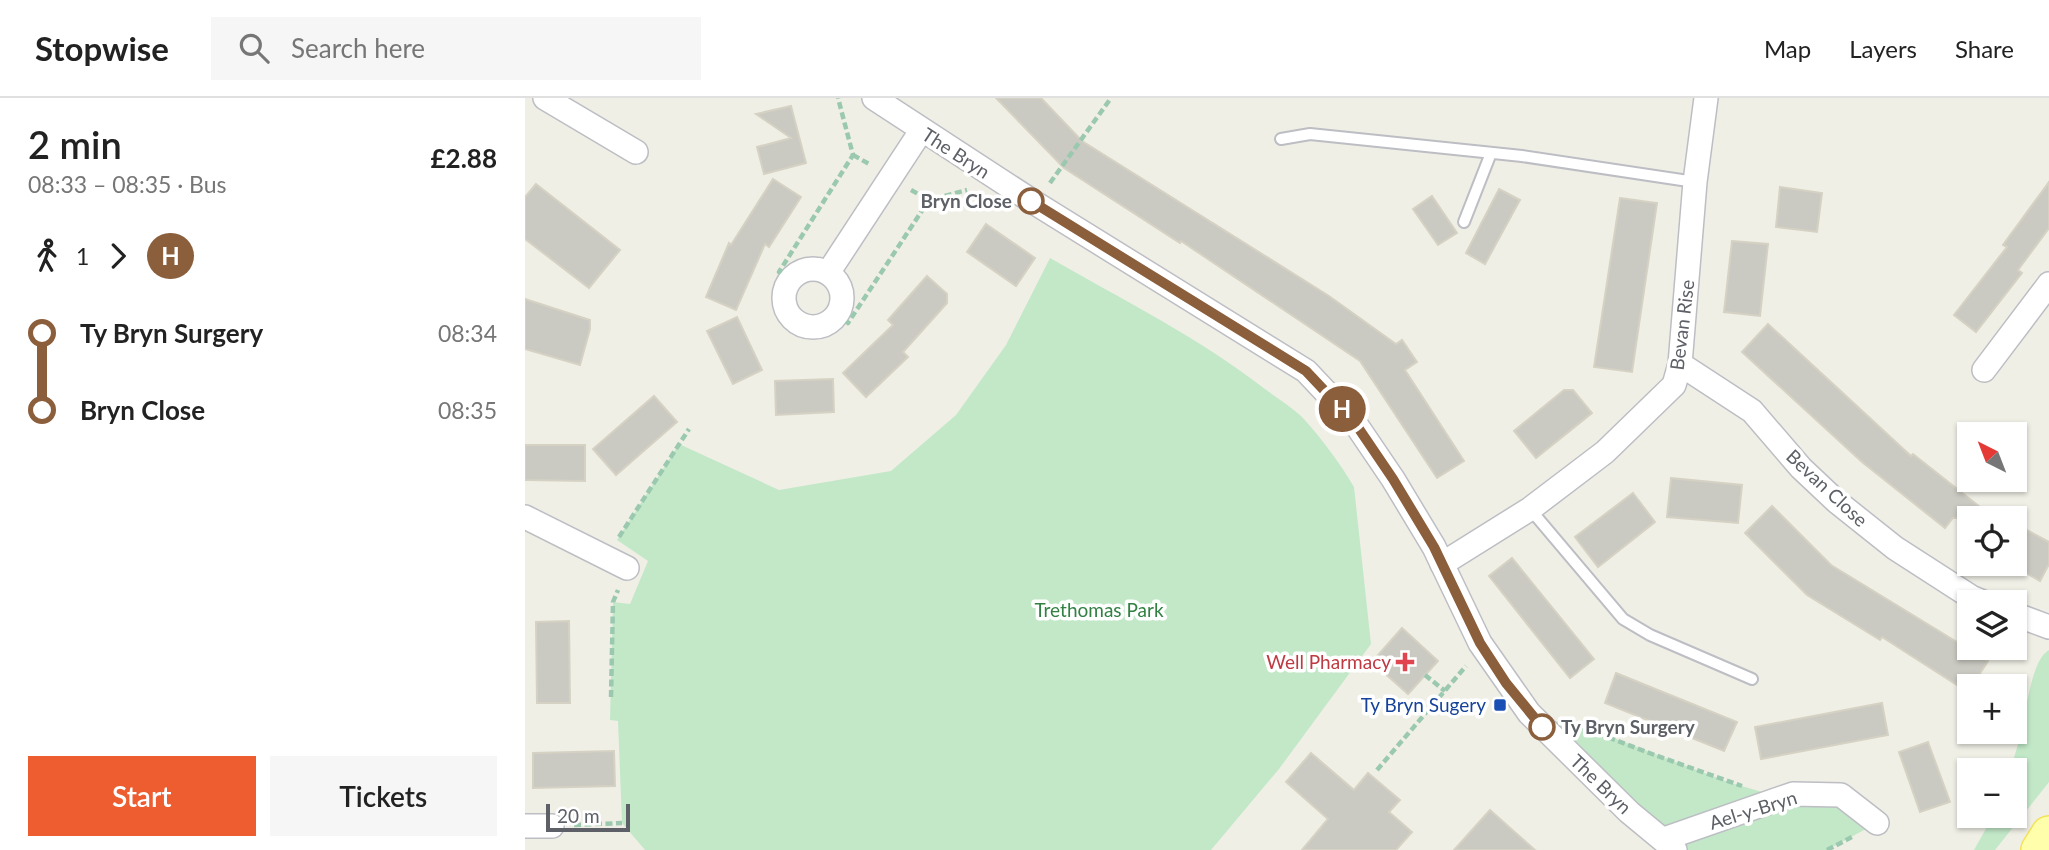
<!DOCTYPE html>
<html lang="en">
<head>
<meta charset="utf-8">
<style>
	:root { --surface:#fff; --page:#f6f6f6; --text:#222; --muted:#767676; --line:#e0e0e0; --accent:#ed5d2f }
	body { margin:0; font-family:Lato,sans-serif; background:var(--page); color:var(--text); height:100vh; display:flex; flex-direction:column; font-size:26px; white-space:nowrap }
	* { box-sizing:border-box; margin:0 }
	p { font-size:23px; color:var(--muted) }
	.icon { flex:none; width:38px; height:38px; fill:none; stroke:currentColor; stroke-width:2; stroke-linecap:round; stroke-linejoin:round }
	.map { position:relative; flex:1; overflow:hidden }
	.sheet { display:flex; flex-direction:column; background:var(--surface); width:525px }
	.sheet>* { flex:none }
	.badge { padding:0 14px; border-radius:23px; font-size:24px; line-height:46px }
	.needle { width:46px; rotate:318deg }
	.fabs { position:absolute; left:1432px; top:324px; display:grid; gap:14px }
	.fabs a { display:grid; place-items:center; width:70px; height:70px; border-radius:0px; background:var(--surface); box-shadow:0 2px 5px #0004; font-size:35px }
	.scale { position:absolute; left:21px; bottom:18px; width:84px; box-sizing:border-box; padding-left:7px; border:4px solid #5d6066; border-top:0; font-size:19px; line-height:24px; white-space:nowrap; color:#5d6066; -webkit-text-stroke:5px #fff; paint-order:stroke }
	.map>.badge { position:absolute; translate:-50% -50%; box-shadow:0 0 0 4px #fff }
	.legs { display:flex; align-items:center; gap:10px; height:77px; padding:0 28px; font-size:23px }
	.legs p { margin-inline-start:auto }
	.head { display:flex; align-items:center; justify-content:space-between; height:119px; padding:0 28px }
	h1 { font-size:38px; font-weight:600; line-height:52px }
	.action { display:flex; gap:14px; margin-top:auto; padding:14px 28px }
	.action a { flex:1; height:80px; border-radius:0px; background:var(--accent); color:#fff; font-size:28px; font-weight:600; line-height:80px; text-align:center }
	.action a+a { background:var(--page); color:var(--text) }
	ul { padding:0 28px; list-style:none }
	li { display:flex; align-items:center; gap:24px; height:77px; font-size:26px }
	li i { display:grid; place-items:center; width:10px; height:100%; margin:0 9px; background:currentColor }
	li i::after { content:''; width:18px; height:18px; margin:-9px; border:5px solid; border-radius:50%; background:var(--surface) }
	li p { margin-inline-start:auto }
	li:first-child i { background:linear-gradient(#0000 50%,currentColor 0) }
	li:last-child i { background:linear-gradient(currentColor 50%,#0000 0) }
	header { display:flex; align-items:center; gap:42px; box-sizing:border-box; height:98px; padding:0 35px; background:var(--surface); border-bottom:2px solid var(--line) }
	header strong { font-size:33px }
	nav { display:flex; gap:38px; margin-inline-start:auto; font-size:24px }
	.search { width:490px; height:63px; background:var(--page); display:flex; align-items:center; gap:18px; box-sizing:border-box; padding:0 24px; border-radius:0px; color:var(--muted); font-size:26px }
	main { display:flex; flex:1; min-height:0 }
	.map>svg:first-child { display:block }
	.green { fill:#c2e8c8 }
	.building { fill:#cbcac2; stroke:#d5d2c4; stroke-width:2 }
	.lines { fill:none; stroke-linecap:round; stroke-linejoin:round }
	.lane-casing { stroke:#bdbec4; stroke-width:14 }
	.street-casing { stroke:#bdbec4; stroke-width:26 }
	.primary-casing { stroke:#f4e25a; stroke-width:38 }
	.path { stroke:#9bc9af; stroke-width:4.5; stroke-dasharray:7 3.5; stroke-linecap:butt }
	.lane { stroke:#fff; stroke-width:10 }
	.street { stroke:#fff; stroke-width:23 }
	.primary { stroke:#ffffab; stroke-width:35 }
	.line-1-casing { stroke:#fff; stroke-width:16 }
	.line-1 { stroke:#8b5e3c; stroke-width:10 }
	.stop-1-dot { fill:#fff; stroke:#8b5e3c; stroke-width:3.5 }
	.health-dot { fill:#e0444e; stroke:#fff; stroke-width:2.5 }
	.transit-dot { fill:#1a4fb4; stroke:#fff; stroke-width:2.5 }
	.labels { text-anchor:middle; stroke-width:7; stroke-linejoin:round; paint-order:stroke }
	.street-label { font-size:19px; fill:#5d6066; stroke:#fff }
	.stop-label { font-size:19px; font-weight:bold; fill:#5d6066; stroke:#fff; text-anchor:end }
	.park-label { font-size:19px; fill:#328142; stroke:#fff }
	.health-label { font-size:19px; fill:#be3a42; stroke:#fff; text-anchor:end }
	.transit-label { font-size:19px; fill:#164399; stroke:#fff; text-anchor:end }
</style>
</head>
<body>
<header>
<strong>Stopwise</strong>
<div class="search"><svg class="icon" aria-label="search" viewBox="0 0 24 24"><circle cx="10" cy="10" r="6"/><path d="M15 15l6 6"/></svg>Search here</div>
<nav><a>Map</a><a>Layers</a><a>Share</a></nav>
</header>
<main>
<section class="sheet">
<div class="head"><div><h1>2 min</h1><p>08:33 – 08:35 · Bus</p></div><b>£2.88</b></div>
<div class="legs"><svg class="icon" aria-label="walk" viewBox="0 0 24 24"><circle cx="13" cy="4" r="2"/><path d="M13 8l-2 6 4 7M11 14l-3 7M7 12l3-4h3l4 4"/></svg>1<svg class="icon" aria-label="forward" viewBox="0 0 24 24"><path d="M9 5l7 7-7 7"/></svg><b class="badge" style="background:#8b5e3c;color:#fff">H</b></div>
<ul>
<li><i style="color:#8b5e3c"></i><b>Ty Bryn Surgery</b><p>08:34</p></li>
<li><i style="color:#8b5e3c"></i><b>Bryn Close</b><p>08:35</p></li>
</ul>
<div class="action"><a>Start</a><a>Tickets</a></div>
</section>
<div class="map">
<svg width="1524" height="752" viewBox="0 0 1524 752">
	<rect width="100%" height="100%" fill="#f0efe6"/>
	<g class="green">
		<path d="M525 160C598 202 673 239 740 291 752 300 767 309 778 320 797 341 815 365 829 389L846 546 754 671 686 752H120L97 725 93 623 85 622 88 504 105 506 123 463 92 442 154 346 254 392 366 373 431 317 481 247Z"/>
		<path d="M1524 552V684L1470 752H1449L1468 718H1489V672H1485C1489 660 1493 647 1496 635 1501 615 1506 562 1524 552Z"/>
		<polygon points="1039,621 1203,684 1258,700 1294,695 1352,725 1302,752 1150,752 1017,629"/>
	</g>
	<g class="building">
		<polygon points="471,0 516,0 557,43 804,198 871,246 877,242 892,264 880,272 939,363 912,380 835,263 656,143 655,145 539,70"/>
		<polygon points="266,8 281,65 239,76 232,49 266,40 231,16"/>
		<polygon points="248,81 276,99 244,149 240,146 211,212 181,199 204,145 206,147"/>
		<polygon points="1524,84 1524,130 1493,172 1497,175 1451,234 1429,217 1482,149 1478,147"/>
		<polygon points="11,86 95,152 64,190 0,141 0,99"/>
		<polygon points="1255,89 1297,95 1292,134 1251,129"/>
		<polygon points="974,91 995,102 960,166 941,155"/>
		<polygon points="907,98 932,135 913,147 888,111"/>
		<polygon points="1095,100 1132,105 1107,274 1069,269"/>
		<polygon points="461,126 510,160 491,188 442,154"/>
		<polygon points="1207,143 1243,146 1235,218 1199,214"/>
		<polygon points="402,178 422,196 422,205 378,254 383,259 341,299 318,275 368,227 363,222"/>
		<polygon points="0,201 65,222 65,231 55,267 0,251"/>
		<polygon points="212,219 237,272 208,286 182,233"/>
		<polygon points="1243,226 1386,358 1388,356 1469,420 1428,420 1420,430 1337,364 1217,254"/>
		<polygon points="308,281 309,314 251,317 250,283"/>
		<polygon points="1039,292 1048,292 1067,315 1011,360 989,333"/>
		<polygon points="129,298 152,324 91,377 68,351"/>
		<polygon points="0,347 60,347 60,383 0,382"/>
		<polygon points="1146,380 1217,387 1213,425 1142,419"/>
		<polygon points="1108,395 1130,424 1073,469 1050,439"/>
		<polygon points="1247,408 1306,467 1463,563 1447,588 1444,588 1443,594 1357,539 1355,542 1282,497 1220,435"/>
		<polygon points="1489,425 1524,444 1524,466 1515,483 1489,468"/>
		<polygon points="987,460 1069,561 1045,580 964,478"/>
		<polygon points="44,523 45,605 12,605 11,524"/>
		<polygon points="877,530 913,563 883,596 847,564"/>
		<polygon points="1091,575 1212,624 1199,653 1080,605"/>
		<polygon points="1357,605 1363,637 1236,661 1230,629"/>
		<polygon points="1403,644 1425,704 1395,714 1374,654"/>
		<polygon points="89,653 90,688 8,690 8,655"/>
		<polygon points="786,655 829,692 843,675 875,702 864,714 887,734 871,752 777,752 803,721 761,684"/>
		<polygon points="965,712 1010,752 929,752"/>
	</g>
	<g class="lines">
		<g class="lane-casing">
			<g id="lane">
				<polyline points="756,41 785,36 997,58 1170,84"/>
				<polyline points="939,124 966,55"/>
				<polyline points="1005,411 1098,521 1125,537 1227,581"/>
			</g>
		</g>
		<g class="street-casing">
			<g id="street">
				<polyline points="20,0 111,54"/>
				<polyline points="349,0 510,105 781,273 830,325 868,381 909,449 955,545 1004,615 1104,714 1150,752"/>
				<circle cx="288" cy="200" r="29"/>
				<polyline points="303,175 396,33"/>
				<polyline points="1155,266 1227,313 1276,370 1311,403 1370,450 1446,499 1458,504"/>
				<polyline points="1459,272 1524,186"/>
				<polyline points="0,419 102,470"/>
				<polyline points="917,466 1005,411 1080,354 1149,287 1155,266 1170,84 1181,0"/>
				<polyline points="1489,516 1524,529"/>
				<polyline points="0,728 27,728"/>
				<polyline points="1139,741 1268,696 1316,697 1352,725"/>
			</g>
		</g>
		<g class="primary-casing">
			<polyline id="primary" points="1514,752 1524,736"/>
		</g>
		<g class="path">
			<polyline points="328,57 346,67"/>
			<polyline points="525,85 586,0"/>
			<polyline points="386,92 404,102"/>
			<polyline points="266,180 254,174 328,57 313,0"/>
			<polyline points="313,214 323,225 404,102 442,92"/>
			<polyline points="94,439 164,331"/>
			<polyline points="900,577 920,593"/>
			<polyline points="86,599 88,504 93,492"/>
			<polyline points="1054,628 1127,656 1217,688"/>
			<polyline points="852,672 941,568"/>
			<polyline points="49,727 97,725"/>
			<polyline points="1302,752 1329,738"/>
		</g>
		<use href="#lane" class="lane"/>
		<use href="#street" class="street"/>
		<use href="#primary" class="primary"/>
	</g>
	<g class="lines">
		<g class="line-1-casing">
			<polyline id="line-1" points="506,103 781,273 830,325 868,381 909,449 955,545 981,585 1017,629"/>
		</g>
		<use href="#line-1" class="line-1"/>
	</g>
	<g class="stop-1-dot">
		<circle cx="506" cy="103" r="12"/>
		<circle cx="1017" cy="629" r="12"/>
	</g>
	<path class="health-dot" d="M876.5 553.5h7v7h7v7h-7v7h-7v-7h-7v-7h7z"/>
	<rect class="transit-dot" x="968" y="600" width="14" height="14" rx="3.5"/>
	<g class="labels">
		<g class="street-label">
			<text transform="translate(431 55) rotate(33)" y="7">The Bryn</text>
			<text transform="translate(1157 227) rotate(-83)" y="7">Bevan Rise</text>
			<text transform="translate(1302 390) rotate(43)" y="7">Bevan Close</text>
			<text transform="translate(1076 686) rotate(44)" y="7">The Bryn</text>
			<text transform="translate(1228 712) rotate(-17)" y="7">Ael-y-Bryn</text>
		</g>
		<g class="stop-label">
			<text x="487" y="110">Bryn Close</text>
			<text x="1036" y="636" text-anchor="start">Ty Bryn Surgery</text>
		</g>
		<g class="park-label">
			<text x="574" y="519">Trethomas Park</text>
		</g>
		<g class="health-label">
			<text x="866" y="571">Well Pharmacy</text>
		</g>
		<g class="transit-label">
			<text x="961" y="614">Ty Bryn Sugery</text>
		</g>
	</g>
</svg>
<div class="fabs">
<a><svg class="needle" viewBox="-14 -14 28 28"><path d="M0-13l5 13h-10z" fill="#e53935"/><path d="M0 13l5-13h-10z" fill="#767676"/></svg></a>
<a><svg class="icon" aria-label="locate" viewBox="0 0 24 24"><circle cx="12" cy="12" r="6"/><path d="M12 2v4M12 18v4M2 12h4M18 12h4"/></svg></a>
<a><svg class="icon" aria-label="layers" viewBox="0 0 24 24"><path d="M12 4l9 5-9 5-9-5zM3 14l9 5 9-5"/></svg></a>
<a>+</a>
<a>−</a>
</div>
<div class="scale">20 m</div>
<b class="badge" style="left:817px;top:311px;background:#8b5e3c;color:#fff">H</b>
</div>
</main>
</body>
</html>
